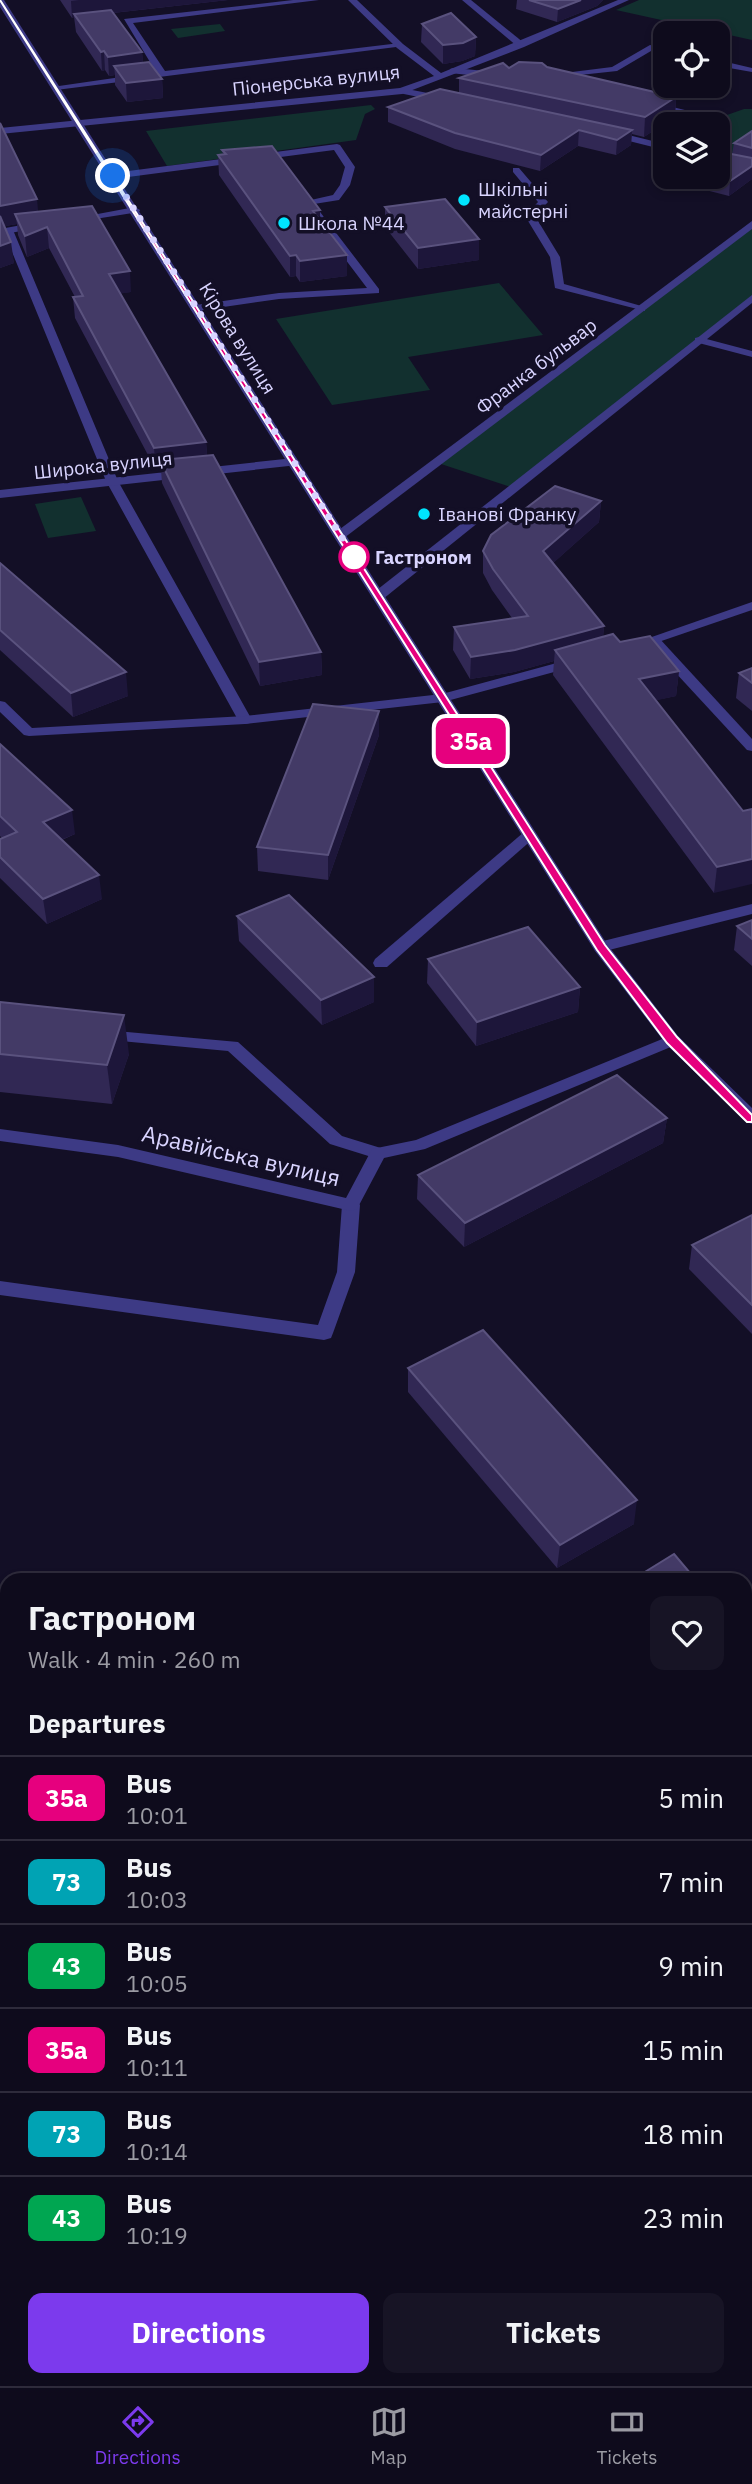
<!DOCTYPE html>
<html lang="en">
<head>
<meta charset="utf-8">
<style>
	:root { --surface:#0e0b1c; --page:#171425; --text:#f1f3f6; --muted:#9b9ba3; --line:#2e2b3b; --accent:#7c3aed }
	body { margin:0; font-family:"IBM Plex Sans",sans-serif; background:var(--page); color:var(--text); height:100vh; display:flex; flex-direction:column; font-size:26px; white-space:nowrap }
	* { box-sizing:border-box; margin:0 }
	p { font-size:23px; color:var(--muted) }
	.icon { flex:none; width:38px; height:38px; fill:none; stroke:currentColor; stroke-width:2; stroke-linecap:round; stroke-linejoin:round }
	.map { position:relative; flex:1; overflow:hidden }
	.side { position:absolute; left:0px; top:1573px; width:752px; height:814px; display:flex; flex-direction:column; background:var(--surface); border-radius:21px 21px 0 0; box-shadow:0 4px 10px #0003,0 0 0 2px var(--line) }
	.side>* { flex:none }
	.badge { padding:0 14px; border-radius:10px; font-size:24px; line-height:46px }
	.tools { position:absolute; left:653px; top:21px; display:grid; gap:14px }
	.tools a { display:grid; place-items:center; width:77px; height:77px; border-radius:14px; background:var(--surface); box-shadow:0 4px 10px #0003,0 0 0 2px var(--line); font-size:35px }
	.you { position:absolute; width:35px; height:35px; margin:-18px; border:5px solid #fff; border-radius:50%; background:#1a73e8; box-shadow:0 0 0 10px #1a73e833 }
	.map>.badge { position:absolute; translate:-50% -50%; box-shadow:0 0 0 4px #fff }
	h2 { padding:0 28px; font-size:26px; line-height:63px }
	.round { display:grid; place-items:center; flex:none; width:74px; height:74px; border-radius:14px; background:var(--page) }
	.summary { display:flex; align-items:center; justify-content:space-between; height:119px; padding:0 28px }
	h1 { font-size:33px; font-weight:700; line-height:52px }
	.cta { display:flex; gap:14px; margin-top:auto; padding:14px 28px }
	.cta a { flex:1; height:80px; border-radius:14px; background:var(--accent); color:#fff; font-size:28px; font-weight:700; line-height:80px; text-align:center }
	.cta a+a { background:var(--page); color:var(--text) }
	ul { padding:0; list-style:none }
	li { display:flex; align-items:center; gap:21px; height:84px; padding:0 28px; border-top:2px solid var(--line) }
	li div { flex:1 }
	li b { display:block; font-size:26px }
	li em { font-style:normal }
	li .badge { min-width:77px; font-weight:700; text-align:center }
	.tabs { display:flex; justify-content:space-around; align-items:center; height:98px; border-top:2px solid var(--line); background:var(--surface); font-size:19px; color:var(--muted) }
	.tabs a { display:grid; justify-items:center; gap:4px }
	.tabs .current { color:var(--accent) }
	.map>svg:first-child { display:block }
	.green { fill:#12302f }
	.lines { fill:none; stroke-linecap:round; stroke-linejoin:round }
	.service { fill:#3d3a85; fill-rule:evenodd }
	.pedestrian { fill:#3d3a85; fill-rule:evenodd }
	.minor { fill:#3d3a85; fill-rule:evenodd }
	.tertiary { fill:#3d3a85; fill-rule:evenodd }
	.wall { fill:#312854 }
	.shaded-wall { fill:#1d163a }
	.building { fill:#433a66; stroke:#5a527e; stroke-width:2 }
	.line { fill:#e6007e; stroke:#fff; stroke-width:2 }
	.walk { stroke:#d9d4ff; stroke-width:7; stroke-dasharray:0 12.6 }
	.poi-dot { fill:#00e5ff; stroke:#130f26; stroke-width:2.5 }
	.stop-dot { fill:#fff; stroke:#e6007e; stroke-width:3.5 }
	.labels { text-anchor:middle; stroke-width:7; stroke-linejoin:round; paint-order:stroke }
	.far-street-label { font-size:19px; fill:#d9d4ff; stroke:#130f26 }
	.far-poi-label { font-size:19px; fill:#d9d4ff; stroke:#130f26; text-anchor:start }
	.far-stop-label { font-size:19px; font-weight:bold; fill:#d9d4ff; stroke:#130f26; text-anchor:start }
	.street-label { font-size:23px; fill:#d9d4ff; stroke:#130f26 }
</style>
</head>
<body>
<div class="map">
<svg width="752" height="2386" viewBox="0 0 752 2386">
	<rect width="100%" height="100%" fill="#130f26"/>
	<g class="green">
		<polygon points="639,0 752,0 752,40 616,10"/>
		<polygon points="220,24 225,31 178,38 171,29"/>
		<polygon points="371,105 375,109 365,114 356,140 167,166 146,131"/>
		<polygon points="744,109 752,109 752,153 718,156 718,125 723,122 727,115"/>
		<polygon points="752,224 752,298 514,488 438,463"/>
		<polygon points="499,283 543,335 408,357 430,390 332,405 276,319"/>
		<polygon points="81,497 96,531 48,538 35,504"/>
	</g>
	<g class="lines">
		<g class="service">
			<polygon points="293,0 319,0 133,23 165,71 400,43 404,46 56,90 52,87 156,72 124,19"/>
			<polygon points="462,0 471,0 524,43 524,47 518,47"/>
			<polygon points="650,45 665,48 665,54 651,51 617,71 552,78 548,75 612,67"/>
			<polygon points="718,60 752,68 752,72 718,66"/>
			<polygon points="453,68 497,72 501,75 497,78 450,73 450,69"/>
			<polygon points="652,102 689,111 691,113 686,116 649,107 647,105"/>
			<polygon points="337,144 340,145 355,167 350,185 339,200 314,204 379,289 379,293 279,299 196,311 191,308 196,305 279,293 367,288 302,202 333,195 340,185 345,167 334,150 113,179 108,176 113,173"/>
			<polygon points="513,168 519,168 548,202 535,216 560,257 564,284 645,307 645,311 555,288 550,257 525,216 538,202 513,172"/>
			<polygon points="4,228 13,230 118,481 252,720 250,723 245,724 238,720 106,481 3,230"/>
			<polygon points="699,337 752,351 752,357 695,342 695,338"/>
			<polygon points="654,637 659,638 752,739 752,751 747,750 649,644 649,638"/>
			<polygon points="529,831 536,835 534,838 387,967 375,967 373,963 375,959 524,832"/>
			<polygon points="752,904 752,914 601,952 593,947 595,943"/>
			<polygon points="105,1030 238,1042 342,1136 384,1149 387,1153 378,1159 330,1144 228,1051 99,1039 97,1035 99,1031"/>
			<polygon points="351,1199 357,1201 360,1205 355,1272 333,1333 331,1338 324,1340 0,1295 0,1281 318,1325 337,1272 342,1205 345,1201"/>
			<polygon points="7,2374 7,2380 31,2380 29,2386 3,2386"/>
		</g>
		<g class="pedestrian">
			<polygon points="402,88 443,96 448,99 443,102 399,93 399,89"/>
			<polygon points="608,130 665,144 665,150 605,135 605,131"/>
		</g>
		<g class="minor">
			<polygon points="348,0 357,0 403,44 441,73 618,0 629,0 524,47 402,94 0,134 0,128 400,88 434,76 397,48"/>
			<polygon points="135,207 140,210 139,212 76,222 71,219"/>
			<polygon points="752,221 752,229 344,538 336,538 336,532"/>
			<polygon points="38,222 42,223 42,227 0,235 0,229"/>
			<polygon points="752,295 752,303 383,599 373,599 373,593"/>
			<polygon points="294,458 300,462 298,465 0,498 0,490"/>
			<polygon points="752,602 752,610 638,649 628,649 626,646"/>
			<polygon points="575,658 580,659 580,665 443,702 245,724 29,736 24,735 0,712 0,701 5,702 32,728 245,716 442,694"/>
			<polygon points="672,1035 680,1040 678,1044 425,1149 384,1158 357,1209 351,1211 118,1157 0,1141 0,1129 118,1145 346,1198 372,1149 416,1140"/>
		</g>
		<polygon class="tertiary" points="0,0 4,0 607,944 678,1036 752,1108 752,1124 746,1122 666,1044 595,951 0,7"/>
	</g>
	<g class="wall">
		<polygon points="60,0 228,0 113,13 142,52 143,63 162,79 163,98 127,102 115,85 115,75 109,76 105,70 102,71 76,32 74,17 72,18"/>
		<polygon points="517,0 603,0 597,6 557,22 516,9"/>
		<polygon points="422,24 476,37 475,56 462,61 443,64 421,42"/>
		<polygon points="547,67 676,97 675,116 644,137 632,134 631,145 616,155 578,146 540,171 455,149 388,122 388,107 459,93 459,78 509,68"/>
		<polygon points="0,123 38,212 131,292 120,293 206,442 207,455 321,652 322,675 260,686 162,483 161,470 156,470 75,318 73,297 75,297 49,248 27,257 18,235 17,224 5,226 14,263 0,268"/>
		<polygon points="752,131 752,179 729,196 690,186 691,177 718,177 732,154 734,143"/>
		<polygon points="222,150 320,210 320,219 347,276 300,282 296,276 290,277 219,175 218,155 223,155"/>
		<polygon points="385,207 479,239 479,260 418,269 385,227"/>
		<polygon points="601,501 599,522 553,563 604,626 603,637 620,642 679,671 676,696 656,700 743,811 714,893 553,675 554,661 514,672 470,679 453,650 454,627 512,618 492,590 483,573 483,551"/>
		<polygon points="0,563 128,696 73,717 0,650"/>
		<polygon points="752,668 752,711 736,698 739,673"/>
		<polygon points="379,711 379,735 328,880 258,871 257,847"/>
		<polygon points="0,744 75,834 62,840 102,899 47,924 0,878 0,839 2,838 0,836"/>
		<polygon points="237,916 374,977 374,1002 322,1025 239,941"/>
		<polygon points="752,920 752,966 734,950 737,926"/>
		<polygon points="428,959 580,987 578,1012 476,1046 427,983"/>
		<polygon points="0,1002 129,1054 112,1104 0,1092"/>
		<polygon points="667,1118 663,1143 464,1247 417,1199 418,1175"/>
		<polygon points="752,1215 752,1334 689,1269 692,1245"/>
		<polygon points="408,1368 634,1524 557,1568 408,1392"/>
		<polygon points="0,1656 7,1657 7,1879 5,1878 0,1895"/>
		<polygon points="201,2380 345,2380 344,2386 228,2386"/>
	</g>
	<g class="shaded-wall">
		<polygon points="79,0 228,0 76,17 74,14 74,17 72,18 71,1"/>
		<polygon points="581,0 603,0 597,6 557,22 558,9"/>
		<polygon points="476,37 475,56 462,61 443,64 443,45"/>
		<polygon points="104,51 105,70 102,71 101,52"/>
		<polygon points="142,52 144,71 114,66 115,75 109,76 108,57"/>
		<polygon points="162,79 163,98 127,102 126,83"/>
		<polygon points="676,97 675,116 644,137 645,117"/>
		<polygon points="579,130 578,146 540,171 541,155"/>
		<polygon points="632,130 631,145 616,155 617,140"/>
		<polygon points="752,166 752,179 729,196 730,181"/>
		<polygon points="37,199 39,220 15,214 17,224 0,227 0,206"/>
		<polygon points="320,210 320,230 313,211"/>
		<polygon points="47,227 49,248 27,257 25,236"/>
		<polygon points="479,239 479,260 418,269 418,248"/>
		<polygon points="11,242 14,263 0,268 0,246"/>
		<polygon points="296,255 296,276 290,277 290,256"/>
		<polygon points="347,255 347,276 300,282 300,261"/>
		<polygon points="130,271 131,292 111,295 109,274"/>
		<polygon points="206,442 208,465 160,460 161,470 156,470 154,448"/>
		<polygon points="601,501 599,522 542,573 543,551"/>
		<polygon points="604,626 602,648 555,650 554,661 514,672 470,679 471,657"/>
		<polygon points="321,652 322,675 260,686 259,662"/>
		<polygon points="679,671 676,696 636,705 639,679"/>
		<polygon points="126,672 128,696 73,717 71,693"/>
		<polygon points="379,711 379,735 328,880 328,855"/>
		<polygon points="72,810 75,834 46,846 43,822"/>
		<polygon points="752,859 752,884 714,893 717,867"/>
		<polygon points="99,875 102,899 47,924 43,899"/>
		<polygon points="374,977 374,1002 322,1025 321,1000"/>
		<polygon points="580,987 578,1012 476,1046 477,1022"/>
		<polygon points="124,1015 129,1054 112,1104 107,1065"/>
		<polygon points="667,1118 663,1143 464,1247 465,1223"/>
		<polygon points="637,1500 634,1524 557,1568 560,1545"/>
		<polygon points="0,1858 5,1878 0,1895"/>
		<polygon points="341,2380 345,2380 344,2386 340,2386"/>
	</g>
	<g class="building">
		<polygon points="529,0 581,0 558,9"/>
		<polygon points="111,10 142,52 108,57 104,51 101,52 74,14"/>
		<polygon points="451,13 476,37 463,43 443,45 422,24"/>
		<polygon points="149,62 162,79 126,83 114,66"/>
		<polygon points="519,62 542,63 547,67 676,97 645,117 459,78 503,63 509,68"/>
		<polygon points="440,89 632,130 617,140 579,130 541,155 455,133 388,107"/>
		<polygon points="0,123 37,199 0,206"/>
		<polygon points="752,131 752,148 734,143"/>
		<polygon points="272,146 320,210 313,211 347,255 300,261 296,255 290,256 218,155 226,154 222,150"/>
		<polygon points="721,152 752,158 752,166 730,181 711,177 718,177 718,154"/>
		<polygon points="445,199 479,239 418,248 385,207"/>
		<polygon points="92,206 130,271 109,274 206,442 154,448 73,297 83,296 47,227 25,236 15,214"/>
		<polygon points="0,216 11,242 0,246"/>
		<polygon points="213,455 321,652 259,662 160,460"/>
		<polygon points="555,486 601,501 543,551 604,626 515,650 471,657 454,627 528,616 493,569 483,551 491,535"/>
		<polygon points="0,563 126,672 71,693 0,630"/>
		<polygon points="613,634 620,642 650,636 679,671 639,679 743,811 752,809 752,859 717,867 555,650"/>
		<polygon points="752,668 752,683 739,673"/>
		<polygon points="313,704 379,711 328,855 257,847"/>
		<polygon points="0,744 72,810 43,822 99,875 43,899 0,857 0,839 17,832 0,816"/>
		<polygon points="289,895 374,977 321,1000 237,916"/>
		<polygon points="752,920 752,939 737,926"/>
		<polygon points="528,927 580,987 477,1022 428,959"/>
		<polygon points="0,1002 124,1015 107,1065 0,1054"/>
		<polygon points="617,1075 667,1118 465,1223 418,1175"/>
		<polygon points="752,1215 752,1305 692,1245"/>
		<polygon points="483,1330 637,1500 560,1545 408,1368"/>
		<polygon points="674,1554 696,1580 632,1580"/>
		<polygon points="0,1656 7,1657 7,1854 0,1852"/>
		<polygon points="746,1976 752,1977 752,2386 557,2386 558,2380 746,2380"/>
		<polygon points="281,2380 341,2380 340,2386 309,2386"/>
	</g>
	<polygon class="line" points="0,0 605,945 677,1037 752,1115 752,1122 747,1122 667,1043 597,950"/>
	<g class="lines">
		<polyline class="walk" points="113,176 358,563 354,557"/>
	</g>
	<g class="poi-dot">
		<circle cx="464" cy="200" r="7"/>
		<circle cx="284" cy="223" r="7"/>
		<circle cx="424" cy="514" r="7"/>
	</g>
	<circle class="stop-dot" cx="354" cy="557" r="14"/>
	<g class="labels">
		<g class="far-street-label">
			<text transform="translate(316 80) rotate(-6)" y="7">Піонерська вулиця</text>
			<text transform="translate(238 338) rotate(58)" y="7">Кірова вулиця</text>
			<text transform="translate(536 366) rotate(-37)" y="7">Франка бульвар</text>
			<text transform="translate(103 465) rotate(-6)" y="7">Широка вулиця</text>
		</g>
		<g class="far-poi-label">
			<text x="478" y="196">Шкільні<tspan x="478" dy="22">майстерні</tspan></text>
			<text x="298" y="230">Школа №44</text>
			<text x="438" y="521">Іванові Франку</text>
		</g>
		<g class="far-stop-label">
			<text x="375" y="564">Гастроном</text>
		</g>
		<g class="street-label">
			<text transform="translate(241 1156) rotate(13)" y="8">Аравійська вулиця</text>
		</g>
	</g>
</svg>
<div class="tools">
<a><svg class="icon" aria-label="locate" viewBox="0 0 24 24"><circle cx="12" cy="12" r="6"/><path d="M12 2v4M12 18v4M2 12h4M18 12h4"/></svg></a>
<a><svg class="icon" aria-label="layers" viewBox="0 0 24 24"><path d="M12 4l9 5-9 5-9-5zM3 14l9 5 9-5"/></svg></a>
</div>
<div class="you" style="left:113px;top:176px"></div>
<b class="badge" style="left:471px;top:741px;background:#e6007e;color:#fff">35а</b>
<section class="side">
<div class="summary"><div><h1>Гастроном</h1><p>Walk · 4 min · 260 m</p></div><a class="round"><svg class="icon" aria-label="heart" viewBox="0 0 24 24"><path d="M12 20l-8-8c-3-5 5-10 8-4 3-6 11-1 8 4z"/></svg></a></div>
<h2>Departures</h2>
<ul>
<li><span class="badge" style="background:#e6007e;color:#fff">35а</span><div><b>Bus</b><p>10:01</p></div><em>5 min</em></li>
<li><span class="badge" style="background:#00a3b4;color:#fff">73</span><div><b>Bus</b><p>10:03</p></div><em>7 min</em></li>
<li><span class="badge" style="background:#00a651;color:#fff">43</span><div><b>Bus</b><p>10:05</p></div><em>9 min</em></li>
<li><span class="badge" style="background:#e6007e;color:#fff">35а</span><div><b>Bus</b><p>10:11</p></div><em>15 min</em></li>
<li><span class="badge" style="background:#00a3b4;color:#fff">73</span><div><b>Bus</b><p>10:14</p></div><em>18 min</em></li>
<li><span class="badge" style="background:#00a651;color:#fff">43</span><div><b>Bus</b><p>10:19</p></div><em>23 min</em></li>
</ul>
<div class="cta"><a>Directions</a><a>Tickets</a></div>
</section>
</div>
<nav class="tabs">
<a class="current"><svg class="icon" aria-label="directions" viewBox="0 0 24 24"><path d="M12 3l9 9-9 9-9-9zM9 14v-3h6M13 9l2 2-2 2"/></svg>Directions</a>
<a><svg class="icon" aria-label="map" viewBox="0 0 24 24"><path d="M3 6l6-2 6 2 6-2v14l-6 2-6-2-6 2zM9 4v14M15 6v14"/></svg>Map</a>
<a><svg class="icon" aria-label="tickets" viewBox="0 0 24 24"><path d="M3 7h18v10H3zM15 7v10"/></svg>Tickets</a>
</nav>
</body>
</html>
